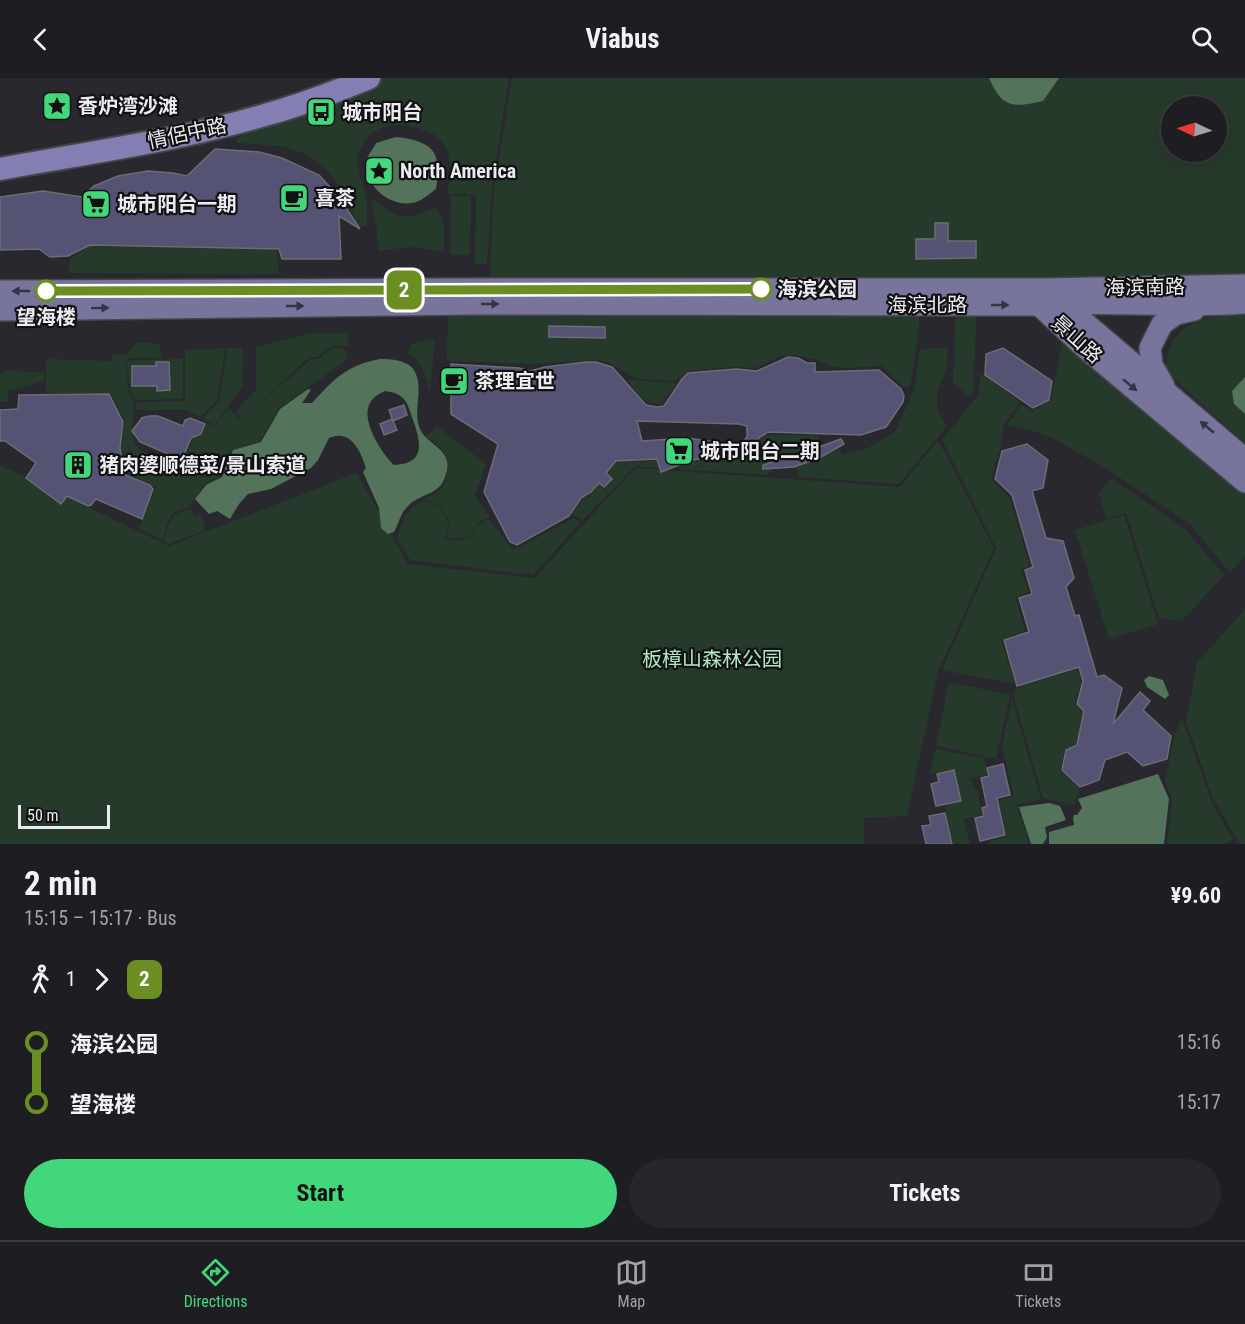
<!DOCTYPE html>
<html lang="en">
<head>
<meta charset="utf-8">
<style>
	:root { --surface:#1e1e22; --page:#26272a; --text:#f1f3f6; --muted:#a1a2a5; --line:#3c3c40; --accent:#43d77b }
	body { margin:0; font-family:"Roboto Condensed","Noto Sans SC",sans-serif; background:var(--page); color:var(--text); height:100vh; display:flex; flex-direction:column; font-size:22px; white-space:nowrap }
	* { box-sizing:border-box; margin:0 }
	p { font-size:20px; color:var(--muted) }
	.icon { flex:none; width:33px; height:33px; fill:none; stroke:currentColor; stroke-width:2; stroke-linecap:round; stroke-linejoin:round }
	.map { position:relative; height:766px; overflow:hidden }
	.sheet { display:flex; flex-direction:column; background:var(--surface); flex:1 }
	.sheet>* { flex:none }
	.badge { padding:0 12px; border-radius:9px; font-size:21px; line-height:39px }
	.needle { width:39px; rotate:274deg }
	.tools { position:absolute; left:1161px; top:18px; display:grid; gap:12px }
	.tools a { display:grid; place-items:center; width:66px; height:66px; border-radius:50%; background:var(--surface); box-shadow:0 3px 15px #0003,0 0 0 2px var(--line); font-size:30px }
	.scale { position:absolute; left:18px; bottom:15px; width:92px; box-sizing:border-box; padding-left:6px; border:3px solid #ececf0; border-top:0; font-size:16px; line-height:21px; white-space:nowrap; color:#ececf0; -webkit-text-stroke:4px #111114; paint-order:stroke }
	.map>.badge { position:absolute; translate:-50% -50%; box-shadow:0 0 0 3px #fff }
	.legs { display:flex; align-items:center; gap:9px; height:66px; padding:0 24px; font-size:20px }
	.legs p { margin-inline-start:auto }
	.overview { display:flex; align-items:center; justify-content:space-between; height:102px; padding:0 24px }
	h1 { font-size:33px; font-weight:700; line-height:45px }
	.action { display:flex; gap:12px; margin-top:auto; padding:12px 24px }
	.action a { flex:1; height:69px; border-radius:36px; background:var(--accent); color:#111; font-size:24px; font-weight:700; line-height:69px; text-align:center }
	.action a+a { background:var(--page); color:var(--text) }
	ul { padding:0 24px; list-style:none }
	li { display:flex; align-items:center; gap:21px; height:60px; font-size:22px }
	li i { display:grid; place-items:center; width:9px; height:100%; margin:0 8px; background:currentColor }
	li i::after { content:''; width:15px; height:15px; margin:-8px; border:4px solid; border-radius:50%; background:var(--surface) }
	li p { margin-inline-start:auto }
	li:first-child i { background:linear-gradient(#0000 50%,currentColor 0) }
	li:last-child i { background:linear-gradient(currentColor 50%,#0000 0) }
	header { display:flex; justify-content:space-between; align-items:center; height:78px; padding:0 24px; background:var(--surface); font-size:27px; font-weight:700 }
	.menu { display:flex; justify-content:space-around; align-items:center; height:84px; border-top:2px solid var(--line); background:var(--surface); font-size:16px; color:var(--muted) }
	.menu a { display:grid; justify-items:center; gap:3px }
	.menu .current { color:var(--accent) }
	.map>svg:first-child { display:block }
	.green { fill:#263a2b; fill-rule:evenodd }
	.water { fill:#53735b; fill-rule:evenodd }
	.building { fill:#555374; stroke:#6c6c73; stroke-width:1.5; fill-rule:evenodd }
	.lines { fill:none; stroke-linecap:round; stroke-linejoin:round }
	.primary-casing { stroke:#46464a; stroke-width:24 }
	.trunk-casing { stroke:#46464a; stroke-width:26 }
	.primary { stroke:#78759d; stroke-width:21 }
	.trunk { stroke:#837fb2; stroke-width:22 }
	.oneway { fill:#353444 }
	.line-1-casing { stroke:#fff; stroke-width:14 }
	.line-1 { stroke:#6b8e23; stroke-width:9 }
	.stop-1-dot { fill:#fff; stroke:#6b8e23; stroke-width:3 }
	.labels { text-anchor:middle; stroke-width:4.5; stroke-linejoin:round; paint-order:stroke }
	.poi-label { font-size:20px; font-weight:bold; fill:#ececf0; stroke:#111114; text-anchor:start }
	.street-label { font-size:20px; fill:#ececf0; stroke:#111114 }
	.stop-label { font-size:20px; font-weight:bold; fill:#ececf0; stroke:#111114; text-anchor:start }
	.park-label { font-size:20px; fill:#afe9bd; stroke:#111114 }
</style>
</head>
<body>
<header><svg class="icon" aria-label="back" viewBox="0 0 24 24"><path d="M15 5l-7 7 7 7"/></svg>Viabus<svg class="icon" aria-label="search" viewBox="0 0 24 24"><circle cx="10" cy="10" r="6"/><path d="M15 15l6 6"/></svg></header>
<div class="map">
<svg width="1245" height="766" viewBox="0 0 1245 766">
	<rect width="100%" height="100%" fill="#28282e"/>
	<g class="green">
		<path d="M381 0H509L492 109 487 186H475L476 117 447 116C451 100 453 82 444 67 440 59 434 56 426 53 398 40 364 46 358 80 355 94 364 103 366 116 368 126 367 138 367 148L357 149C350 120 330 86 300 74 280 66 256 66 235 65L249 46Z"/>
		<path d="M512 0H1245V207L489 211 494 111ZM1172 28H1216V74H1172Z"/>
		<polygon points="451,118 471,118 470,177 450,177"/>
		<path d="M375 122C397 143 408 142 435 130 447 141 444 159 444 174L410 169 378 173 377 151 371 125Z"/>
		<polygon points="89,168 277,172 279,196 68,195 70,181"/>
		<polygon points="448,229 920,229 917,267 910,309 904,309 881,288 846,290 830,288 815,281 793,277 783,277 756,290 733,289 688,293 676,303 636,301 610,285 598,282 533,286 447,283"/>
		<polygon points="956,229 977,229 973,315 969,319 953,305"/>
		<path d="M1245 236V365L1166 294C1167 287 1167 278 1169 271 1184 238 1215 239 1245 236Z"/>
		<polygon points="1064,254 1245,408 1245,478 1230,495 1190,446 1102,388 1050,359 1027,351 1007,347 1021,326 1032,333 1051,322"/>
		<path d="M311 255H349L348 268 331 269 317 279H310L251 333 311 281H317L333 270H344L348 281 279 330 260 364 231 372 221 398 206 405 188 430C167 434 169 443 163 462L139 450 156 409 119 392 124 382 121 370 125 343 110 315H46V281L112 283V277L126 276 137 264 159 266 162 280H131L125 284 129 317 134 323C129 377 134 370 181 389L194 358 202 357 207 345 214 349 229 330 240 343 242 342 235 334 256 312V269Z"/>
		<path d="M435 261 430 312C424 298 424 284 408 276L411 266Z"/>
		<polygon points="243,269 242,309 214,348 203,340 219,323 227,270"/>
		<path d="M948 269C947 278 948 290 944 298 935 320 933 328 947 348L899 406 798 399 796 390 839 371 843 377 868 370 895 354 914 312 920 271Z"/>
		<polygon points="225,270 217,323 200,339 186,332 135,332 137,324 185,323 185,272"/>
		<polygon points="183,281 183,321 136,322 131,317 126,284 131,282"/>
		<polygon points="7,293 44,294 45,300 41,304 8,313 8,324 0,324 0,297"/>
		<polygon points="980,295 1020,324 1004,347 1000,371 991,401 1009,419 1030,488 1021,491 1029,514 1015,519 1025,553 1001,561 1015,606 942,592 996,470 942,362 979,316"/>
		<path d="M628 302 677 305 661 326C641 325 639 317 628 302Z"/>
		<path d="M437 349 486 386 475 418 490 439 480 443 470 459 447 461 450 444 440 428 424 420C428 418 434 417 438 414 443 410 446 403 447 397 451 378 441 367 425 359Z"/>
		<path d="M766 357H817L820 365 808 371 773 383V392L767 397 678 391 691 383 707 382V377C722 379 743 385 753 371 758 365 759 361 766 357Z"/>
		<polygon points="938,362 994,470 938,594 907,738 864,740 864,766 0,766 0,387 169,468 357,395 408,486 535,500 635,390 900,409"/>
		<polygon points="657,383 659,390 635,388 609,416 604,411 612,401 609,397 609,392 617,385"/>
		<polygon points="1111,400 1185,451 1224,497 1182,543 1159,540 1126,435 1106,441 1099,415"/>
		<polygon points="594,403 597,403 608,417 582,442 572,436 579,425 595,412"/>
		<path d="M426 422 440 429 449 445 445 462C483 465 467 449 489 441L513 472 574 440 581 444 533 497 410 482 397 461C404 438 404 433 426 422Z"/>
		<path d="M192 431 194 438 200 437 203 441 205 453 168 466 164 463C170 442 169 436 192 431Z"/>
		<polygon points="1124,437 1158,546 1109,561 1075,452"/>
		<polygon points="1245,531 1245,766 1240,766 1213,720 1186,644 1197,585"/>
		<polygon points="1078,591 1081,603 1075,626 1083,633 1076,666 1065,671 1060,693 1079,710 1075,727 1043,720 1014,620 1016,610"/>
		<polygon points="949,604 1010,617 996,681 936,668"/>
		<polygon points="1012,621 1041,721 1017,727 1029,766 990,766 989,763 1007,758 999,722 1014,719 1002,668"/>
		<polygon points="1182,640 1213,727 1233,762 1222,766 1167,766 1172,720 1165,703 1174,659"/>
		<polygon points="935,671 984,680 988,697 971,700 974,711 977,711 982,737 964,741 970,766 953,766 945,728 962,723 955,691 930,696"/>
	</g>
	<g class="water">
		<path d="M989 0H1059L1043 23C1013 30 1002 30 989 0Z"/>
		<path d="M396 59C432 63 443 73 436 111 429 116 421 124 412 125 388 129 363 106 367 82 368 76 374 70 376 65Z"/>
		<path d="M380 281C391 281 407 282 414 292 425 311 412 332 420 351 428 369 456 371 445 399 439 417 423 415 410 426 400 435 400 443 394 454L388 456 381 450 379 430 363 394 366 390C361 374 351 350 329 360L318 382 311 390 271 411 248 416 239 426 230 441 217 433 209 436 195 421 206 407 222 399 233 372 261 364 280 331 308 311 311 312 302 325H312C334 301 347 287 380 281ZM385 313C392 314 397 315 403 320 408 325 410 334 413 342 421 364 426 386 394 387 382 376 364 347 368 330 370 321 378 316 385 313Z"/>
		<polygon points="1245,299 1245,336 1234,326 1232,313"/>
		<polygon points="1149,598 1163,602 1169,617 1165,621 1147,609 1144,602"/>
		<polygon points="1158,696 1169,721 1164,766 1049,766 1049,754 1074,747 1073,740 1074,737 1077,737 1082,730 1078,721"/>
		<polygon points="1049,725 1060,728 1066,742 1045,749 1047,759 1043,766 1031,766 1019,729"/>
	</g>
	<g class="building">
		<polygon points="215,71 259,74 282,80 319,97 339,119 360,151 339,138 341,181 282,181 279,171 90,167 68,178 50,179 39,171 0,172 0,119 43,113 82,119 94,108 118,98 148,93 173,95 187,98"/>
		<polygon points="935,145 948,145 948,163 976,163 976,180 916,181 916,161 935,161"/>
		<polygon points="549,248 605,249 605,260 549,259"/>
		<polygon points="1003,270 1052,303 1049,322 1033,330 985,297 986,276"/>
		<path d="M788 279 798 280 807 285H815V294L879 292 901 311 904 318 903 324 886 349 861 357 768 354 759 360 752 370 742 377 736 378 706 375V380L692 382 661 394 657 381 616 383 606 395 612 401 604 409 599 405 591 414 581 420 569 438 517 467 510 464 484 414 498 366 451 336V286L519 290 530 293 545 289 586 284H596L612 289 646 327 657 329 664 328 682 301 688 295 736 291 757 293ZM637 343 739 346 747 348V359L744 363 737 367 687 360 642 363Z"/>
		<polygon points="156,284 169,284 170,312 157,313 157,308 132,308 132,288 156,288"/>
		<polygon points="109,316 123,344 120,370 122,382 118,394 150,407 153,411 142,441 96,421 91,427 88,428 67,418 61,426 26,400 36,385 5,363 0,363 0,332 18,331 19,317"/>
		<polygon points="404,327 407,337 393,343 389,332"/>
		<polygon points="149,338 158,338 183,348 185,342 190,340 205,346 201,356 191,360 182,382 140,364 132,353 142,340"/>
		<polygon points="392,341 397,352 384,357 380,346"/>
		<polygon points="841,361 844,366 819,380 794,389 763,391 763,387 805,374"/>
		<polygon points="1027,366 1048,382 1043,410 1032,413 1046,460 1063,463 1074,500 1066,509 1075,538 1079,537 1097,599 1104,597 1122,610 1113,646 1140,614 1150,623 1143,632 1171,658 1167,681 1143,688 1127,674 1105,682 1099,702 1080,709 1062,692 1066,672 1077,667 1084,633 1077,626 1083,603 1079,589 1017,608 1004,562 1029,554 1019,520 1032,516 1025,492 1033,489 1012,417 995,401 1002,373"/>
		<polygon points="1003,686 1010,717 997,720 1005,757 980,763 975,740 984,738 982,730 987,728 981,700 989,698 987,690"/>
		<polygon points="954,692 961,723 936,728 931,706 939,704 937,696"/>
		<polygon points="945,735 952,766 926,766 922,748 931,747 929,738"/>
	</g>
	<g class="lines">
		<g class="primary-casing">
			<g id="primary">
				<polyline points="0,213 472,211 1045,211 1245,207"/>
				<polyline points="1057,221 1245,381"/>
				<polyline points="1039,227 1084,269 1245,404"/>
				<path d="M0 232 471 226 1039 227C1108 222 1177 230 1245 225"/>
				<polyline points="1164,308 1152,287 1150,270 1162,246 1176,236 1194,232"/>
			</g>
		</g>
		<g class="trunk-casing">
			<path id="trunk" d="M0 91C87 75 180 62 265 37 301 27 335 14 369 0"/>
		</g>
		<use href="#primary" class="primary"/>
		<use href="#trunk" class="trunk"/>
	</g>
	<defs><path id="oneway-solid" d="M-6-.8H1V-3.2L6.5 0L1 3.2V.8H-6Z" transform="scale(1.5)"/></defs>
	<g class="oneway">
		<use href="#oneway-solid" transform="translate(21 213) rotate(180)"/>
		<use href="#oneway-solid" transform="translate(490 226)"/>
		<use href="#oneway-solid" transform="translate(1000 227)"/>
		<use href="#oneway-solid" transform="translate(295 228)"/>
		<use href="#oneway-solid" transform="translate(100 230) rotate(-1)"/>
		<use href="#oneway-solid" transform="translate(1130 307) rotate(40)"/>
		<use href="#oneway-solid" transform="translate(1207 349) rotate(-140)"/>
	</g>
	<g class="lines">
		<g class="line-1-casing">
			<polyline id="line-1" points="46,213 761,211"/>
		</g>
		<use href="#line-1" class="line-1"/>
	</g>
	<defs>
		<g id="sight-square" transform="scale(1.5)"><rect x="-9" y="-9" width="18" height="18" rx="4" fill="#43d77b" stroke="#111114"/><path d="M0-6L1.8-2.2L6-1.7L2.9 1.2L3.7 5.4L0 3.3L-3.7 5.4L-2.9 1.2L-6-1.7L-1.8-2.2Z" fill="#111"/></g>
		<g id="bus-square" transform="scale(1.5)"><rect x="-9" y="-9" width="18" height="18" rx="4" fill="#43d77b" stroke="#111114"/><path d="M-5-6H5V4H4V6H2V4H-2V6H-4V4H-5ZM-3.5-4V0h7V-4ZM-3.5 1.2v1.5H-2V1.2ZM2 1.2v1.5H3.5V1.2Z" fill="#111"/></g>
		<g id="cafe-square" transform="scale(1.5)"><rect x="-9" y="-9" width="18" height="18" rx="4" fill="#43d77b" stroke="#111114"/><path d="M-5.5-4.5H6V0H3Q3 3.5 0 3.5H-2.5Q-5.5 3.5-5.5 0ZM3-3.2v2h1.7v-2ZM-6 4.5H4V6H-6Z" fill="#111"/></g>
		<g id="supermarket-square" transform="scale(1.5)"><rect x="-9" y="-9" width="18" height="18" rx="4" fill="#43d77b" stroke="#111114"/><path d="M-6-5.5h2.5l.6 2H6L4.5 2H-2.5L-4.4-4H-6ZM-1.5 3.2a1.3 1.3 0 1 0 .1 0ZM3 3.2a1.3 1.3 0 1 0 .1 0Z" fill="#111"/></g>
		<g id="building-square" transform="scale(1.5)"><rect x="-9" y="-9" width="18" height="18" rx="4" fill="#43d77b" stroke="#111114"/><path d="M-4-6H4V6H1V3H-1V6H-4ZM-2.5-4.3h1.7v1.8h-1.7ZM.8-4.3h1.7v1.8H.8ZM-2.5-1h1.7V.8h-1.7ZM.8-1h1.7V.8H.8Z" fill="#111"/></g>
	</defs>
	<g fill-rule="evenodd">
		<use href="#sight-square" x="57" y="28"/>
		<use href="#bus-square" x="321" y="34"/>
		<use href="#sight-square" x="379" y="93"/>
		<use href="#cafe-square" x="294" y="120"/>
		<use href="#supermarket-square" x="96" y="126"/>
		<use href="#cafe-square" x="454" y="303"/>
		<use href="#supermarket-square" x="679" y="373"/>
		<use href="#building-square" x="78" y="387"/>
	</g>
	<g class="stop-1-dot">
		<circle cx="761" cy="211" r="10"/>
		<circle cx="46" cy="213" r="10"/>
	</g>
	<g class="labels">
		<g class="poi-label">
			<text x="78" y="35">香炉湾沙滩</text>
			<text x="342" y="41">城市阳台</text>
			<text x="400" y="100">North America</text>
			<text x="315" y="127">喜茶</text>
			<text x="117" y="133">城市阳台一期</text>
			<text x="475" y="310">茶理宜世</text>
			<text x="700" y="380">城市阳台二期</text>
			<text x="99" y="394">猪肉婆顺德菜/景山索道</text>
		</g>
		<g class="street-label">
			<text transform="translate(187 55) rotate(-12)" y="7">情侶中路</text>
			<text transform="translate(1145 209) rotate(-1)" y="7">海滨南路</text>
			<text x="927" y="234">海滨北路</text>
			<text transform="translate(1077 261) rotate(42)" y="7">景山路</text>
		</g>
		<g class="stop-label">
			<text x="777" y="218">海滨公园</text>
			<text x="46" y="246" text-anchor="middle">望海楼</text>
		</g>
		<g class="park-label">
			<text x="712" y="588">板樟山森林公园</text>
		</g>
	</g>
</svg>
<div class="tools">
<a><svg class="needle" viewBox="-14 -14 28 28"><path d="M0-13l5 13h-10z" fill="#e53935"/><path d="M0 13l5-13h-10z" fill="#a1a2a5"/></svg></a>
</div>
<div class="scale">50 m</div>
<b class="badge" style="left:404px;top:212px;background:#6b8e23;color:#fff">2</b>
</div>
<section class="sheet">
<div class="overview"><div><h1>2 min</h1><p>15:15 – 15:17 · Bus</p></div><b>¥9.60</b></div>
<div class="legs"><svg class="icon" aria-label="walk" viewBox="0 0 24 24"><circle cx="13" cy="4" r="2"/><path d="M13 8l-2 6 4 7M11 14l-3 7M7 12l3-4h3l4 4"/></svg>1<svg class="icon" aria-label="forward" viewBox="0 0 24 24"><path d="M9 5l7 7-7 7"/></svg><b class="badge" style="background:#6b8e23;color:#fff">2</b></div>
<ul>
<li><i style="color:#6b8e23"></i><b>海滨公园</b><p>15:16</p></li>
<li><i style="color:#6b8e23"></i><b>望海楼</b><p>15:17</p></li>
</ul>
<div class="action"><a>Start</a><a>Tickets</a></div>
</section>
<nav class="menu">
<a class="current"><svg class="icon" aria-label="directions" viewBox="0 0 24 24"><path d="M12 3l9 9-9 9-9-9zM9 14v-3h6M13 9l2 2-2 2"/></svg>Directions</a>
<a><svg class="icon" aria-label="map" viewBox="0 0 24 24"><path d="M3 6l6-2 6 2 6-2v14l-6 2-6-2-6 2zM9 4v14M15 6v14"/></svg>Map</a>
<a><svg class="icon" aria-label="tickets" viewBox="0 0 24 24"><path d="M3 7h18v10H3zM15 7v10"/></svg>Tickets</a>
</nav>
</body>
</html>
